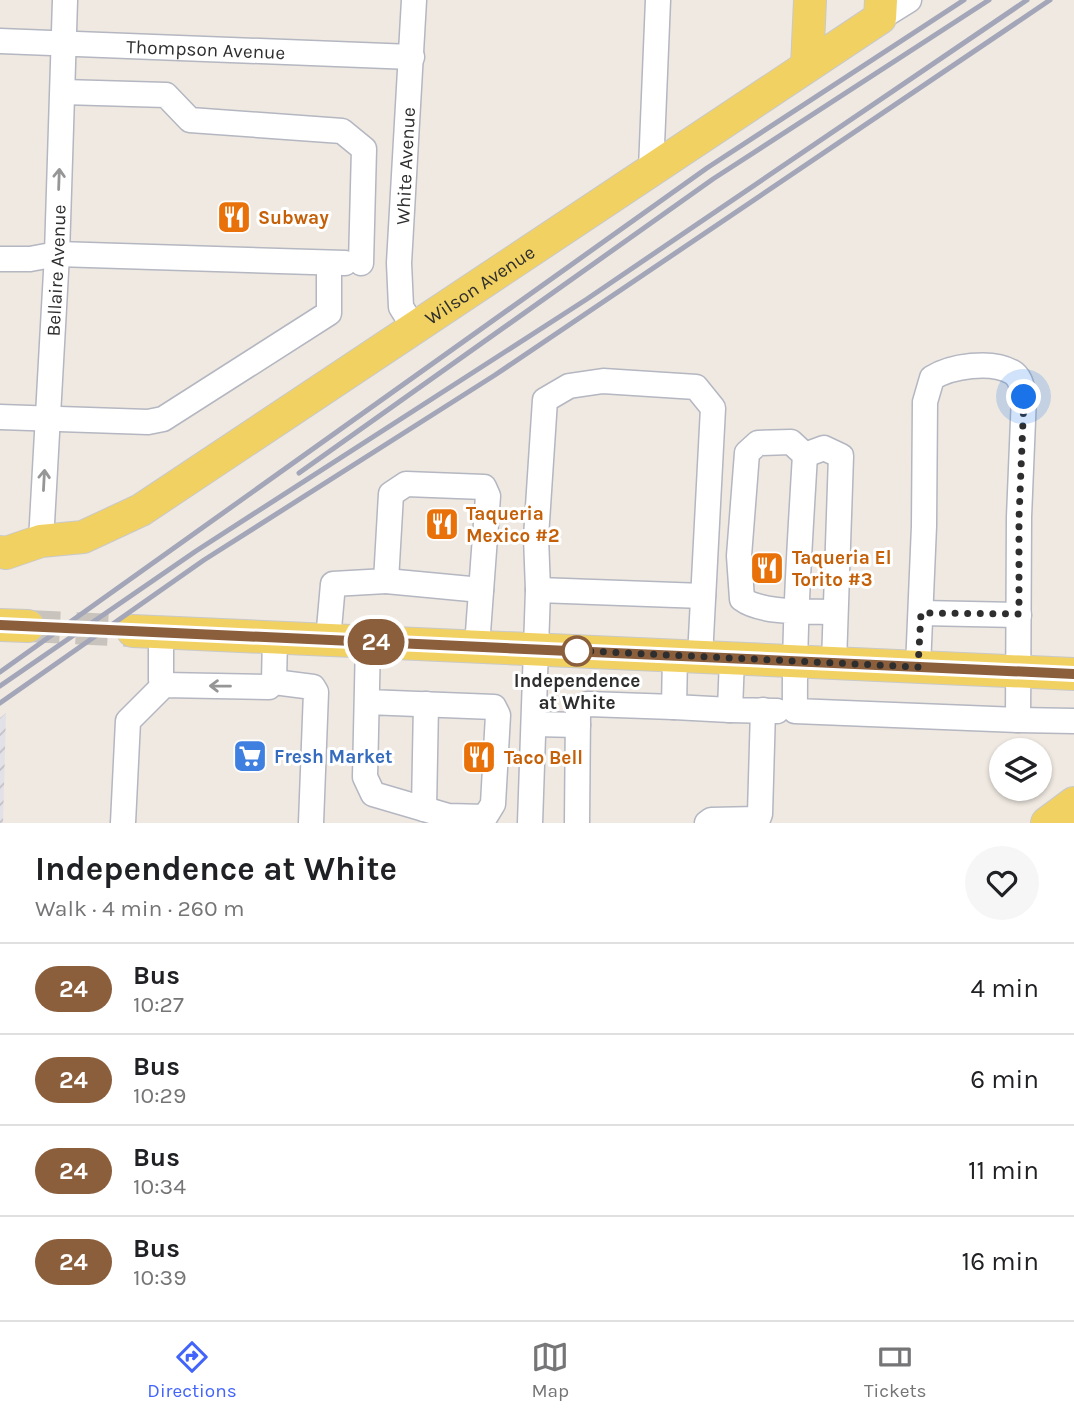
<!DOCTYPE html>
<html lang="en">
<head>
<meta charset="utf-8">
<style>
	:root { --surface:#fff; --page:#f6f6f6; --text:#202124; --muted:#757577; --line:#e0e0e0; --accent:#4264fb }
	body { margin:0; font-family:Karla,sans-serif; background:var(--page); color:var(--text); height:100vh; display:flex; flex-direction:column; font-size:26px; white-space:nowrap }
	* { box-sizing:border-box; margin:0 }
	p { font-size:23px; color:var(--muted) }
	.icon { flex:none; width:38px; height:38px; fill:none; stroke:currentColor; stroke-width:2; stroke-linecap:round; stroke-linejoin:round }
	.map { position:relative; height:823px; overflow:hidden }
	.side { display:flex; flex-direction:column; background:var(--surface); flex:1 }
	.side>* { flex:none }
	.badge { padding:0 14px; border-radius:23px; font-size:24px; line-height:46px }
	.buttons { position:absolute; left:989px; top:738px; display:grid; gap:14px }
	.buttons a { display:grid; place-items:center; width:63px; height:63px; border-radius:50%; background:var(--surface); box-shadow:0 2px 5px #0004; font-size:35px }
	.you { position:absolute; width:35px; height:35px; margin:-18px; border:5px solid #fff; border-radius:50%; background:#1a73e8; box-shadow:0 0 0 10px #1a73e833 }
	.map>.badge { position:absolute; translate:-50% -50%; box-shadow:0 0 0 4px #fff }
	.round { display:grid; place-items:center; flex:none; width:74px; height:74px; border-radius:37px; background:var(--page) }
	.headline { display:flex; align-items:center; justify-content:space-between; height:119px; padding:0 35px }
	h1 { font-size:33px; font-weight:700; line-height:52px }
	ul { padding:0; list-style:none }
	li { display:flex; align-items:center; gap:21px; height:91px; padding:0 35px; border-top:2px solid var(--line) }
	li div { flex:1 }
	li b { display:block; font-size:26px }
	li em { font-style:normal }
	li .badge { min-width:77px; font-weight:700; text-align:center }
	.tabs { display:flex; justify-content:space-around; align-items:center; height:98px; border-top:2px solid var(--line); background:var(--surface); font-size:19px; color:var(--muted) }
	.tabs a { display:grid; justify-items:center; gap:4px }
	.tabs .current { color:var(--accent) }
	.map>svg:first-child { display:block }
	.industrial { fill:url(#industrial-furrows) }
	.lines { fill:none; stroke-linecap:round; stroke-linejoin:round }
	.major-tunnel { stroke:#c8c4bd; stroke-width:32; stroke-dasharray:32 16; stroke-linecap:butt }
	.minor-casing { stroke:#b4b7c1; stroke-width:27 }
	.major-casing { stroke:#c9c9c9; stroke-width:34 }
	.minor { stroke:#fff; stroke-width:24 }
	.major { stroke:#f2d163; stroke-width:32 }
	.rail { stroke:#a3a6b8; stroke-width:5 }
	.oneway { stroke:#969696 }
	.line-casing { stroke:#fff; stroke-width:16 }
	.line { stroke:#8b5e3c; stroke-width:10 }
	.walk { stroke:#2e2e2e; stroke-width:7; stroke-dasharray:0 12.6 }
	.stop-dot { fill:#fff; stroke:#8b5e3c; stroke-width:3.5 }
	.labels { text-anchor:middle; stroke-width:6; stroke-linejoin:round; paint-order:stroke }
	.street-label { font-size:19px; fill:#2e2e2e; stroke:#fff }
	.food-label { font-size:19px; font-weight:bold; fill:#c56008; stroke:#fff; text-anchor:start }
	.stop-label { font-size:19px; font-weight:bold; fill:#2e2e2e; stroke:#fff }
	.shop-label { font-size:19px; font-weight:bold; fill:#366cbe; stroke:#fff; text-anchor:start }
</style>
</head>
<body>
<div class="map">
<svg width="1074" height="823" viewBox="0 0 1074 823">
	<defs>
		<pattern id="industrial-furrows" width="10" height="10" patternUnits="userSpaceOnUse" patternTransform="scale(1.75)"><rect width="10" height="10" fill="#e3e1e8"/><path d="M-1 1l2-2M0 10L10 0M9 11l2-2" fill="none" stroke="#c3c1c7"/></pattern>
	</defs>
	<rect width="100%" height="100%" fill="#efe9e1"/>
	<polygon class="industrial" points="6,713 3,823 0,823 0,718"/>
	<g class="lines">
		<polyline class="major-tunnel" points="28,626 133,631"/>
		<g class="minor-casing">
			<g id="minor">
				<polyline points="414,0 399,263 401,307 414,328"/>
				<polyline points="880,18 909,0"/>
				<path id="s1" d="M0 41 412 57"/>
				<polyline points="63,92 166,95 190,120 342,131 364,149 361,263"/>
				<polyline points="651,169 658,0"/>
				<polyline points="0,259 30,259 57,254 345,263"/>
				<polyline points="0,417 148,422 163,419 329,313 329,264"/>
				<polyline points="805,455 824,448 841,456 834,663"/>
				<path id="s2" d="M41 541 57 254 65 0"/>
				<polyline points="386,581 481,590"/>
				<polyline points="538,590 703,596"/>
				<path d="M835 612C809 611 762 614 742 599L739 556 747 453 758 443 791 442 805 455C800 540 794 626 795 711L1018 720"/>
				<polyline points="921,613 1019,615"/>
				<polyline points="161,632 161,680 164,685"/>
				<polyline points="328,640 333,584 386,581 391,494 406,484 484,487 488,496 477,646"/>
				<polyline points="675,656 674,707 730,710"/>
				<polyline points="732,658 730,710 777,711"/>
				<path d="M918 667 924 526 925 402 932 378C951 366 991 360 1012 372 1021 377 1022 388 1024 396L1019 517 1018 720 1074 721"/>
				<polyline points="274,682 275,637"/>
				<polyline points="367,702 494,707 498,715 493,804 485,817 448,816 373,794 365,777 368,642"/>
				<polyline points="534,724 578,725"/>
				<polyline points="424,809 426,704"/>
				<polyline points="123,823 128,721 164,685 269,687 274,682 313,687 316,692 311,823"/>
				<polyline points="530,823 538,590 536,537 545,400 569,386 603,381 696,387 713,408 700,657"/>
				<polyline points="577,823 578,711 582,706 588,704 674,707"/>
				<polyline points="707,823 711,820 758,819 760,814 763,710"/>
			</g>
		</g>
		<g class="major-casing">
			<g id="major">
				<polyline points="807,66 810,0"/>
				<path id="s3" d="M0 552 6 553 41 541 83 537 141 510 880 18 881 0"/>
				<polyline points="0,625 28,626"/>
				<polyline points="133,631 1074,674"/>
				<polyline points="1047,823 1074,803"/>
			</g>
		</g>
		<use href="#minor" class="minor"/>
		<use href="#major" class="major"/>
		<g class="rail">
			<polyline points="299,473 713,179 989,0"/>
			<polyline points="0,672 707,168 964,0"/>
			<polyline points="0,686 196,551 587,299 1027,0"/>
			<polyline points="0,703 204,560 495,375 1050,0"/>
		</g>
	</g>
	<defs><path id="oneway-shaft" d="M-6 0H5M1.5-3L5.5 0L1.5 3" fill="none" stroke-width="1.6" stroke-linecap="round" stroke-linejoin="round" transform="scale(1.75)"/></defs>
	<g class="oneway">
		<use href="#oneway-shaft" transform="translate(59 179) rotate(-88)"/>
		<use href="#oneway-shaft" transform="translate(44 480) rotate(-87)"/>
		<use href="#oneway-shaft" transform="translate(220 686) rotate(-179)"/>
	</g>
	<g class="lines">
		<g class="line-casing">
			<polyline id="line" points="0,625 1074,674"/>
		</g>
		<use href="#line" class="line"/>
		<polyline class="walk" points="577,651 565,650 918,667 921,613 1019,614 1019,517 1024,397"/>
	</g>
	<defs>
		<g id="restaurant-square" transform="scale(1.75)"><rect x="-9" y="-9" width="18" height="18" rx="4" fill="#e8710a" stroke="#fff"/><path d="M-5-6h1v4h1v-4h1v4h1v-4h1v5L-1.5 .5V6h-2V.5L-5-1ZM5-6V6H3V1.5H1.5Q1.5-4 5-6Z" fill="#fff"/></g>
		<g id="supermarket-square" transform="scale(1.75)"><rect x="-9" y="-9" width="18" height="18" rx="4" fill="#3f7fe0" stroke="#fff"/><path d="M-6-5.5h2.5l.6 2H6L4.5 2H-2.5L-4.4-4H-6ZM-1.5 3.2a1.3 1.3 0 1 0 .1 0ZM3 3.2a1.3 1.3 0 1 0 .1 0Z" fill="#fff"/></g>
	</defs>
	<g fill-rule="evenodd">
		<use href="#restaurant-square" x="234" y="217"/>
		<use href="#restaurant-square" x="442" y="524"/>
		<use href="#restaurant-square" x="767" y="568"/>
		<use href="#supermarket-square" x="250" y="756"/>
		<use href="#restaurant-square" x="479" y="757"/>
	</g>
	<circle class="stop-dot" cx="577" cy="651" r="14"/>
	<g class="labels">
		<g class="street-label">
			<text dy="7" stroke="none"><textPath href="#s1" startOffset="206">Thompson Avenue</textPath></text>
			<text transform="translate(405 166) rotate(-87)" y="7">White Avenue</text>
			<text dy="7" stroke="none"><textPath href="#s2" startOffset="271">Bellaire Avenue</textPath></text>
			<text dy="7" stroke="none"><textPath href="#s3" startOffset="556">Wilson Avenue</textPath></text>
		</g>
		<g class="food-label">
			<text x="258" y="224">Subway</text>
			<text x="466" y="520">Taqueria<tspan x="466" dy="22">Mexico #2</tspan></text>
			<text x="792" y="564">Taqueria El<tspan x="792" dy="22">Torito #3</tspan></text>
			<text x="504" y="764">Taco Bell</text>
		</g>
		<g class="stop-label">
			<text x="577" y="687">Independence<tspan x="577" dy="22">at White</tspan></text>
		</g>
		<g class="shop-label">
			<text x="274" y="763">Fresh Market</text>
		</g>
	</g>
</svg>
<div class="buttons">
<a><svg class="icon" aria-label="layers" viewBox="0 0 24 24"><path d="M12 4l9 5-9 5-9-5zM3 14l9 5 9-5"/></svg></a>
</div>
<div class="you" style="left:1024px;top:397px"></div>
<b class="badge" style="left:376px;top:642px;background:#8b5e3c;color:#fff">24</b>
</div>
<section class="side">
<div class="headline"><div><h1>Independence at White</h1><p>Walk · 4 min · 260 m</p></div><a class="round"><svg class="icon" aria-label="heart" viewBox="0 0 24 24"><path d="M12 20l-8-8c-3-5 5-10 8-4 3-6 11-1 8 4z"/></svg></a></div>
<ul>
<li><span class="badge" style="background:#8b5e3c;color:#fff">24</span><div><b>Bus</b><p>10:27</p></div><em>4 min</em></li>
<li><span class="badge" style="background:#8b5e3c;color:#fff">24</span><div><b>Bus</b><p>10:29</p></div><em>6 min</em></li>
<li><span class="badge" style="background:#8b5e3c;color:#fff">24</span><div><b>Bus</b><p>10:34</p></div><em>11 min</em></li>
<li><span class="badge" style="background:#8b5e3c;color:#fff">24</span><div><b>Bus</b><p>10:39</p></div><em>16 min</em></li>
</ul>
</section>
<nav class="tabs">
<a class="current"><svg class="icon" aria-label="directions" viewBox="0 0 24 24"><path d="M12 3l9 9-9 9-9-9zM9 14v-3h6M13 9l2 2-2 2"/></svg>Directions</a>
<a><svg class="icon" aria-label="map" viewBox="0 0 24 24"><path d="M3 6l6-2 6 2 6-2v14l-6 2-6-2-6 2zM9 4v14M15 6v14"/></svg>Map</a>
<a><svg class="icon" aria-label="tickets" viewBox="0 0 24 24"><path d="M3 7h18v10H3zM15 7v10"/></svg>Tickets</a>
</nav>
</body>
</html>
